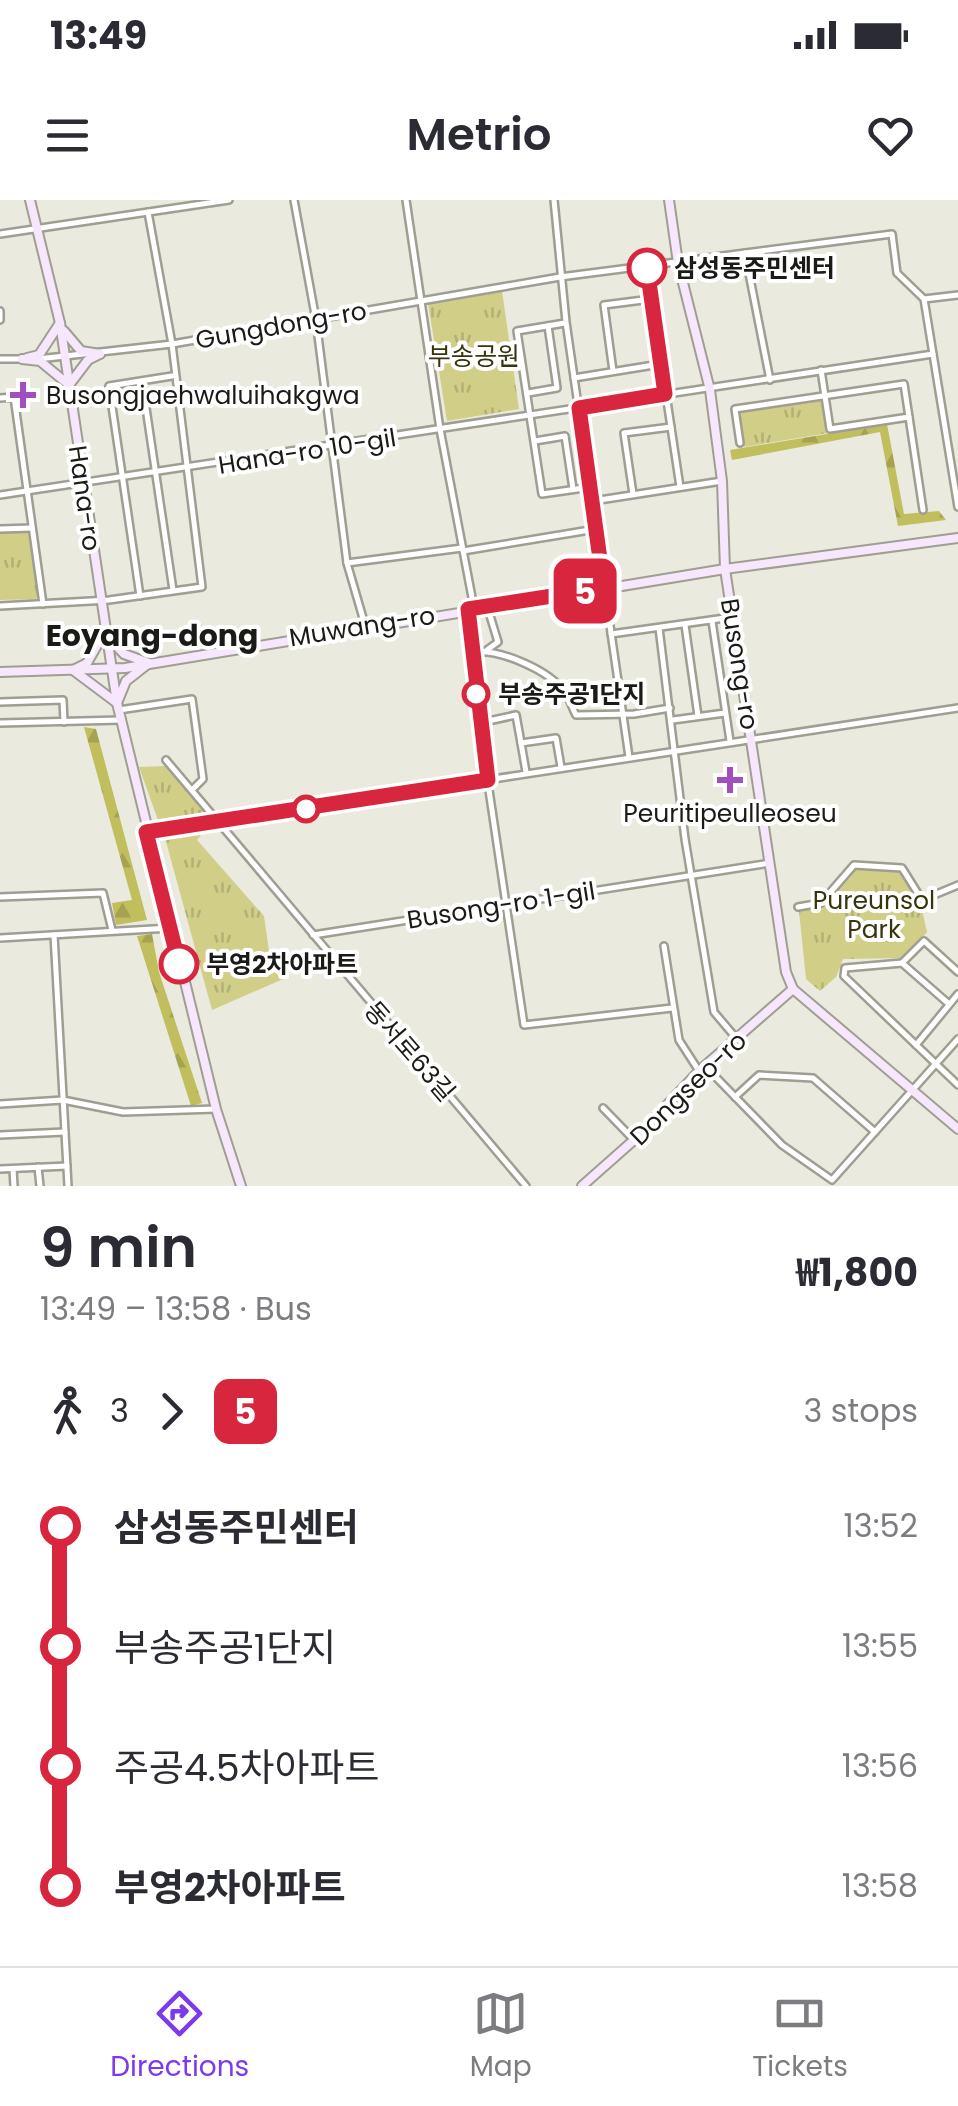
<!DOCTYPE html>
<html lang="en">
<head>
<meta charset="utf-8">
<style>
	:root { --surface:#fff; --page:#f2f2f3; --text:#2b2b33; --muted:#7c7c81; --line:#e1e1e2; --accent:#7c3aed }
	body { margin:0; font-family:Poppins,"Noto Sans KR",sans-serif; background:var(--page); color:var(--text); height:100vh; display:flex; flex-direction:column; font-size:38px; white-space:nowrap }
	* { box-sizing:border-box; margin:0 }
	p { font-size:32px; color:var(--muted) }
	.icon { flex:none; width:55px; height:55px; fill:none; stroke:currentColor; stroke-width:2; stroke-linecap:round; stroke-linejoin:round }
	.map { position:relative; height:986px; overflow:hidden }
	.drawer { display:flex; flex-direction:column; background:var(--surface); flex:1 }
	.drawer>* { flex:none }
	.badge { padding:0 20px; border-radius:15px; font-size:35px; line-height:65px }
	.map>.badge { position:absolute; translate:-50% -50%; box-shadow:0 0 0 5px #fff }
	.legs { display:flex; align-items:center; gap:15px; height:110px; padding:0 40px; font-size:32px }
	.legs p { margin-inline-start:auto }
	.headline { display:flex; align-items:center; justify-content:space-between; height:170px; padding:0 40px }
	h1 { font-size:55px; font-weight:600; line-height:75px }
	ul { padding:0 40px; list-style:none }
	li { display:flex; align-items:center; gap:35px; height:120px; font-size:38px }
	li i { display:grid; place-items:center; width:15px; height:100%; margin:0 12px; background:currentColor }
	li i::after { content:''; width:25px; height:25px; margin:-12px; border:8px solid; border-radius:50%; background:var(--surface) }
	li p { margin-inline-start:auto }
	li:first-child i { background:linear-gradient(#0000 50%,currentColor 0) }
	li:last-child i { background:linear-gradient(currentColor 50%,#0000 0) }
	.status { display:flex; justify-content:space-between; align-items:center; height:70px; padding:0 50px; background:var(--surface); direction:ltr }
	.status svg { height:28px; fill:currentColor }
	header { display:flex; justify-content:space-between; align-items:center; height:130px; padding:0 40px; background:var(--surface); font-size:45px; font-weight:600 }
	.tab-bar { display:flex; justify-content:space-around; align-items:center; height:140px; border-top:2px solid var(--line); background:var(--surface); font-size:28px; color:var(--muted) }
	.tab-bar a { display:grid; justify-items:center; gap:5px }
	.tab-bar .selected { color:var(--accent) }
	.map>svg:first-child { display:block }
	.grass { fill:url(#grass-tufts) }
	.forest { fill:url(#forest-firs) }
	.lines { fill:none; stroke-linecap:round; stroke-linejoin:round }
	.street-casing { stroke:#9e9e92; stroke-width:10 }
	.secondary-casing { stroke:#9e9e92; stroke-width:12 }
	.street { stroke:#fff; stroke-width:5 }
	.secondary { stroke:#f7e7fd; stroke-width:8 }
	.line-1-casing { stroke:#fff; stroke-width:22 }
	.line-1 { stroke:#d7263d; stroke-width:15 }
	.stop-1-dot { fill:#fff; stroke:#d7263d; stroke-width:5 }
	.poi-dot { fill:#a24fbe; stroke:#fff; stroke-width:4 }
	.labels { text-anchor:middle; stroke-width:8; stroke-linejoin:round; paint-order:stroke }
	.stop-label { font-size:25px; font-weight:bold; fill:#1a1a16; stroke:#fff; text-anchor:start }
	.street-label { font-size:25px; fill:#1a1a16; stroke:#fff }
	.park-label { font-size:25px; fill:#37350c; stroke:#fff }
	.poi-label { font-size:25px; fill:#1a1a16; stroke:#fff; text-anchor:start }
	.quarter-label { font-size:30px; font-weight:bold; fill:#1a1a16; stroke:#fff }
</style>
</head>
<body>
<div class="status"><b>13:49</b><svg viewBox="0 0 49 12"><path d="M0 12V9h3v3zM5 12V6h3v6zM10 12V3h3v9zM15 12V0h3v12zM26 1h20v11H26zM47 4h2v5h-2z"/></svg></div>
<header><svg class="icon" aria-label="menu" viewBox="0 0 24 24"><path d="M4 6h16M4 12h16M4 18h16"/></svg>Metrio<svg class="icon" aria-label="heart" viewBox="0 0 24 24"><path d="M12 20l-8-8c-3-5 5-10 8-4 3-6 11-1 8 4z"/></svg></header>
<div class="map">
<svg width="958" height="986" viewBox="0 0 958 986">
	<defs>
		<pattern id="grass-tufts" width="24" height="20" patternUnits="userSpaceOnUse" patternTransform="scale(2.5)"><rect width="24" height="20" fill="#d0ce87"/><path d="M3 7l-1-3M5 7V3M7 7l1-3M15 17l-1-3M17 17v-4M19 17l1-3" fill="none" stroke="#b2b074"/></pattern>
		<pattern id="forest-firs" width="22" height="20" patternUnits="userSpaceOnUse" patternTransform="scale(2.5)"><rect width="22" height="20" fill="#c1be5e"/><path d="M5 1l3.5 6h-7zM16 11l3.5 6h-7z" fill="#a5a351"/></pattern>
	</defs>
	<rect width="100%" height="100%" fill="#eaeade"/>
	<g class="grass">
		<polygon points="502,91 519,209 447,221 428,103"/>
		<polygon points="822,198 828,233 744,247 739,211"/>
		<polygon points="26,330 30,332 38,395 36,399 0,400 0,331"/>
		<polygon points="165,566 207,615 158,620 139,567"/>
		<polygon points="205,630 197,640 264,716 269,751 290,776 212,810 165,638"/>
		<polygon points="856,667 900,671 922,710 927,732 907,758 843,759 836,777 820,791 806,779 799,711 822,706"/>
	</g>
	<g class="forest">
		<polygon points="887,224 904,314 939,311 946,320 898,326 880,232 732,260 730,250"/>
		<polygon points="84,527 96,529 147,720 116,725 112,703 132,700"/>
		<polygon points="152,734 159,772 202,903 191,906 137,736"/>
	</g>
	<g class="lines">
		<g class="street-casing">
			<g id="street">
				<polyline points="294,0 316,120 347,363 365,425"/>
				<polyline points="406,0 440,229 474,408"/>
				<polyline points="554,0 566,122 629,557"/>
				<polyline points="0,34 229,0"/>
				<polyline points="745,53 770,180"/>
				<polyline points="647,68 680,287"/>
				<polyline points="924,99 958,95"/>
				<polyline points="0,111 0,120"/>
				<polyline points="565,123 517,131 542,294 591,287"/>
				<polyline points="0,159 22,159"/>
				<polyline points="38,159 172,144 560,77 892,34 897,73 924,99 958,307"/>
				<polyline points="821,170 830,229 909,217"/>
				<polyline points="613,171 604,105 651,99"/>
				<polyline points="574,178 660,164"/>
				<polyline points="142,181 173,390"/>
				<polyline points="528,193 557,188 548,126"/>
				<polyline points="0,198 14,197 43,404"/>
				<polyline points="535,241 565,236 573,289"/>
				<polyline points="740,243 735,209 904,184 923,310"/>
				<polyline points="633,294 624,233 671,227"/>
				<polyline points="0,295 933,154"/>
				<polyline points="593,301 722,281"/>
				<polyline points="0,329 32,328"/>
				<polyline points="463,351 596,329"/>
				<polyline points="347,363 462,348"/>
				<polyline points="140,396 109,186 172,176"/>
				<polyline points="0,406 109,400 202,387 172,144 148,12"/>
				<polyline points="469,412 479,523 524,825 672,808"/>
				<polyline points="712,421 730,541"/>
				<polyline points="685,425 698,516"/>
				<polyline points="659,428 685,639 714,812 736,838"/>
				<polyline points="611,434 732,417"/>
				<polyline points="487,450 498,442 488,409"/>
				<path d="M472 452C498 448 550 470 565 493 570 499 572 508 576 515L634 514 670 508"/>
				<polyline points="0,502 63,500 64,522"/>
				<polyline points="119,510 192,499 203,579 193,589"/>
				<polyline points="673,520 725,513"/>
				<polyline points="0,523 121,520"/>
				<polyline points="479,523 516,515 521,543"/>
				<polyline points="166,560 526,986"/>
				<polyline points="526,572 521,543 556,538 561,567"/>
				<polyline points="146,632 958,508"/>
				<polyline points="0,697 103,693 112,730"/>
				<polyline points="798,707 821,703 854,665 902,668 922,700 958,685"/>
				<polyline points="54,735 68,986"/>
				<polyline points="313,735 770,663"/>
				<polyline points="0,738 170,728"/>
				<polyline points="664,746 679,840 699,871"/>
				<polyline points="902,763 924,741 958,772"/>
				<polyline points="949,804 902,763 845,768 844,776 958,885"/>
				<polyline points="916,845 958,794"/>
				<polyline points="705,866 782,945 832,980 958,839"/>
				<polyline points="735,897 759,875 813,878 875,932"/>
				<polyline points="0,904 63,900 123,912 216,909"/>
				<polyline points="603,908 634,940"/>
				<polyline points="0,935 65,932"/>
				<polyline points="38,967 40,986"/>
				<polyline points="0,969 67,966"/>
				<polyline points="13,969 14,986"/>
			</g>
		</g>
		<g class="secondary-casing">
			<g id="secondary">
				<polyline points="30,0 60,123 117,503 216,909 241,986"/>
				<polyline points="669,0 678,63 710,190 722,281 725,369 786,772 793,789 958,929"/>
				<polyline points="64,131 81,151 100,154"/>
				<polyline points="27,158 39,155 60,123"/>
				<polyline points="22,159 40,161 69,185 88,160 100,154"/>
				<polygon points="104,433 124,454 149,463 126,481 117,503 73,470 87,463"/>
				<polyline points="0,472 125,468 725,369 958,338"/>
				<polyline points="582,986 634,940 699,871 793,789"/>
			</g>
		</g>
		<use href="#street" class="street"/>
		<use href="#secondary" class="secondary"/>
	</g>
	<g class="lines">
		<g class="line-1-casing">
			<polyline id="line-1" points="179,764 146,632 488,580 468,409 604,388 579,208 665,194 647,68"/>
		</g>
		<use href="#line-1" class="line-1"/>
	</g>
	<g class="stop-1-dot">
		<circle cx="647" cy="68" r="18"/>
		<circle cx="476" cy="494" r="12"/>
		<circle cx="306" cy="609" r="12"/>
		<circle cx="179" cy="764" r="18"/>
	</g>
	<g class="poi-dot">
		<path d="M18 180h10v10h10v10h-10v10h-10v-10h-10v-10h10z"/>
		<path d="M725 565h10v10h10v10h-10v10h-10v-10h-10v-10h10z"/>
	</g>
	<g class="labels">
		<g class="stop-label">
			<text x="674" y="77">삼성동주민센터</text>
			<text x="498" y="503">부송주공1단지</text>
			<text x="206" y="773">부영2차아파트</text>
		</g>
		<g class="street-label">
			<text transform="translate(281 125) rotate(-10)" y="9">Gungdong-ro</text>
			<text transform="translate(307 251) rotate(-9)" y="9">Hana-ro 10-gil</text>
			<text transform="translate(85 298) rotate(82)" y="9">Hana-ro</text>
			<text transform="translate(362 426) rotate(-9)" y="9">Muwang-ro</text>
			<text transform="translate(740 464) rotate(81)" y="9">Busong-ro</text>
			<text transform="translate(501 705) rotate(-9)" y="9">Busong-ro 1-gil</text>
			<text transform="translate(410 851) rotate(49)" y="9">동서로63길</text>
			<text transform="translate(688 888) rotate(-44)" y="9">Dongseo-ro</text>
		</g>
		<g class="park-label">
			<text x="474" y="165">부송공원</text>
			<text x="874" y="709">Pureunsol<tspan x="874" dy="29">Park</tspan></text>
		</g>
		<g class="poi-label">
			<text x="46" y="204">Busongjaehwaluihakgwa</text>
			<text x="730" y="622" text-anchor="middle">Peuritipeulleoseu</text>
		</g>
		<g class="quarter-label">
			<text x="152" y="446">Eoyang-dong</text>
		</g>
	</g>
</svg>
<b class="badge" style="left:585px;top:391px;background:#d7263d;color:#fff">5</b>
</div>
<section class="drawer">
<div class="headline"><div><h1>9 min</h1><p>13:49 – 13:58 · Bus</p></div><b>₩1,800</b></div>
<div class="legs"><svg class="icon" aria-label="walk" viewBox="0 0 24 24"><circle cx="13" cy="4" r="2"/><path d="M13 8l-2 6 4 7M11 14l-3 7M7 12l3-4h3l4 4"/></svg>3<svg class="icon" aria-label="forward" viewBox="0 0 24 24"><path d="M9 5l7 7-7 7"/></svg><b class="badge" style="background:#d7263d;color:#fff">5</b><p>3 stops</p></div>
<ul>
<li><i style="color:#d7263d"></i><b>삼성동주민센터</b><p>13:52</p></li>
<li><i style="color:#d7263d"></i><span>부송주공1단지</span><p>13:55</p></li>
<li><i style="color:#d7263d"></i><span>주공4.5차아파트</span><p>13:56</p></li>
<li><i style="color:#d7263d"></i><b>부영2차아파트</b><p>13:58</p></li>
</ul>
</section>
<nav class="tab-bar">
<a class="selected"><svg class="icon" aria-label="directions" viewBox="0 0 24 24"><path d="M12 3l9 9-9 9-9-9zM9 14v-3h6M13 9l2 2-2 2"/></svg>Directions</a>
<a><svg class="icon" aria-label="map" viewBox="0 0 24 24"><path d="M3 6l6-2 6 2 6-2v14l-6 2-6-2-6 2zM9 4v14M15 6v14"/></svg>Map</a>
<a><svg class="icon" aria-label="tickets" viewBox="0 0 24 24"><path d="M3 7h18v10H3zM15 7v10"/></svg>Tickets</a>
</nav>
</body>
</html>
